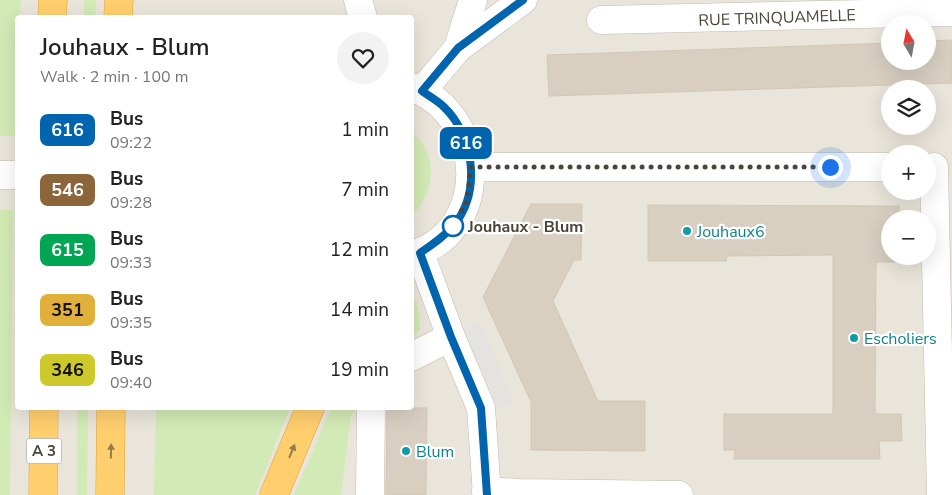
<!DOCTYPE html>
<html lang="en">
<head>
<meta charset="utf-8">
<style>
	:root { --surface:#fff; --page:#f2f2f2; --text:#222; --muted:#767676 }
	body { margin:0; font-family:"Nunito Sans",sans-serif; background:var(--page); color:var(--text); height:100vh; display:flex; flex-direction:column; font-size:19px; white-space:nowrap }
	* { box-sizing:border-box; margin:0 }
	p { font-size:16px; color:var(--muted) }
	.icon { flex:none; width:28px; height:28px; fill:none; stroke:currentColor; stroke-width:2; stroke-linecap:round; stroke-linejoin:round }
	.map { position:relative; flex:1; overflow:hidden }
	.side { position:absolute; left:15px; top:15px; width:399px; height:395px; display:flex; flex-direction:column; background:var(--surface); border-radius:5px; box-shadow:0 5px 20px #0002 }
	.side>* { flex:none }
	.badge { padding:0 10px; border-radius:8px; font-size:18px; line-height:32px }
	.needle { width:32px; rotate:350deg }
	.tools { position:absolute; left:881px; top:15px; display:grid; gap:10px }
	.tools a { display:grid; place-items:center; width:55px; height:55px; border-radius:50%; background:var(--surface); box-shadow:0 5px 20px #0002; font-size:25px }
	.you { position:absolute; width:25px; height:25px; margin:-12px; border:4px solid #fff; border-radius:50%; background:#1a73e8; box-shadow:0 0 0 8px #1a73e833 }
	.map>.badge { position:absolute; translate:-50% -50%; box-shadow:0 0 0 2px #fff }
	.round { display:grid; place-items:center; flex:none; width:52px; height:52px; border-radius:26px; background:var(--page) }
	.summary { display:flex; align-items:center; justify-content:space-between; height:85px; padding:0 25px }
	h1 { font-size:24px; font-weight:600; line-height:38px }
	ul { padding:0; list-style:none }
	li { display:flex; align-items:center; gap:15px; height:60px; padding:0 25px }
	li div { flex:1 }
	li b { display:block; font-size:19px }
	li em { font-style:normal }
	li .badge { min-width:55px; font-weight:700; text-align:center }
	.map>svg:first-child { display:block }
	.residential { fill:#eae5da; fill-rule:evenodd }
	.green { fill:#d2eab5 }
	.parking { fill:#e5e3e0 }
	.building { fill:#d8cfc1; stroke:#d3c7b4 }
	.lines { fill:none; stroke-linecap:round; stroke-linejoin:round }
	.minor-casing { stroke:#c2bbae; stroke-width:29 }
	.highway-casing { stroke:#e0a43c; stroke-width:29 }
	.minor { stroke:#fff; stroke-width:28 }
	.highway { stroke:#ffcf6e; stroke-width:28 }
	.oneway { fill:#937c4e }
	.line-casing { stroke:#fff; stroke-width:11 }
	.line { stroke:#0065ae; stroke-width:8 }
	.walk { stroke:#4b4439; stroke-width:5; stroke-dasharray:0 9 }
	.stop-dot { fill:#fff; stroke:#0065ae; stroke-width:2.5 }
	.culture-dot { fill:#0f9aa8; stroke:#fff; stroke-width:2 }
	.labels { text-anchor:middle; stroke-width:4.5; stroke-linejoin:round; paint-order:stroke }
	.shield { fill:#fff; stroke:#817c74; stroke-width:1 }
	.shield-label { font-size:15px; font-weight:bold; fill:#4b4439 }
	.street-label { font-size:16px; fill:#4b4439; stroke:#fff }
	.stop-label { font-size:16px; font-weight:bold; fill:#4b4439; stroke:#fff; text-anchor:start }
	.culture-label { font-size:16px; fill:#0d838f; stroke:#fff; text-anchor:start }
</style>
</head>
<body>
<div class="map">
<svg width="952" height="495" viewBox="0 0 952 495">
	<rect width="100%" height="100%" fill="#f6f3ec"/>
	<path class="residential" d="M0 0H952V495H0ZM18 18H411V408H18ZM890 24H928V61H890ZM890 89H928V126H890ZM890 154H928V191H890ZM890 219H928V256H890Z"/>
	<g class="green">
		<polygon points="0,0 21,0 20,17 18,18 15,136 0,136"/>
		<polygon points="84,0 96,0 95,17 84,17"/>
		<path d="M411 131C439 154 436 193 411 216Z"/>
		<polygon points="0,210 13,210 10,495 0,495"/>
		<polygon points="417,301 420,329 411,339 411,302"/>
		<polygon points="77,408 88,408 87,495 77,495"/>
		<polygon points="156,408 290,408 255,495 154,495"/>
		<polygon points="331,408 357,408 351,415 341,495 294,495"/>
	</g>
	<polygon class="parking" points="480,322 515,403 499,409 463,329"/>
	<g class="building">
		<polygon points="952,40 952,83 549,96 547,55 890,43 890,61 928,61 928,41"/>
		<polygon points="531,204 582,204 581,260 574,260 553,301 598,401 645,401 645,451 531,450 531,402 483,297"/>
		<polygon points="648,205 899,206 899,219 890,219 890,256 901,256 901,262 876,262 875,414 901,414 902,441 879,441 880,459 734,459 735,450 724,450 724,414 833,414 833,255 727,256 726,261 648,261"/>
		<polygon points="387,408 427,408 426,495 386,495"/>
	</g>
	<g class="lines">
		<g class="minor-casing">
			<g id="minor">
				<polyline points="358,0 363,18"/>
				<polyline points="601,20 952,12"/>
				<polyline points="458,48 473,0"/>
				<path d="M411 87C488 115 492 232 411 255"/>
				<polyline points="422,91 458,48 523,0"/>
				<polyline points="471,167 890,167"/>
				<polyline points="934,167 941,495"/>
				<polyline points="0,175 18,175"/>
				<polyline points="420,253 451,337 481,408 487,495"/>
				<polyline points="411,357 451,337"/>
				<polyline points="486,491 519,493 679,495"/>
				<polyline points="370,495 371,408"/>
			</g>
		</g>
		<g class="highway-casing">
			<g id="highway">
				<polyline points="52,18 53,0"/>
				<polyline points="118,18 119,0"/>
				<polyline points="43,495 44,408"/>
				<polyline points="110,495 111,408"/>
				<polyline points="274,495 310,408"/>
			</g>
		</g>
		<use href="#minor" class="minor"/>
		<use href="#highway" class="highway"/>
	</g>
	<defs><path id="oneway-solid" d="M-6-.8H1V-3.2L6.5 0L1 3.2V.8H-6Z" transform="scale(1.25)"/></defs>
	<g class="oneway">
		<use href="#oneway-solid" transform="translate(111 451) rotate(-89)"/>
		<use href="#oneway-solid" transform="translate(292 451) rotate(-68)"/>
	</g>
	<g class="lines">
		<g class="line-casing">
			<path id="line" d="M487 495 481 408 451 337 420 253C433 244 445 236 455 224 481 190 474 136 444 107 438 101 429 96 422 91L458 48 523 0"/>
		</g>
		<use href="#line" class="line"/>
		<polyline class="walk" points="453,226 467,201 471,167 830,167"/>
	</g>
	<circle class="stop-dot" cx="453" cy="226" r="10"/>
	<g class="culture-dot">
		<circle cx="687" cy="231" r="5"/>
		<circle cx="854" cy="338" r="5"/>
		<circle cx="406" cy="451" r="5"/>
	</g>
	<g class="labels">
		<rect class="shield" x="26.5" y="438.5" width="35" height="25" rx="4"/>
		<g class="shield-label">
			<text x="44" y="456">A 3</text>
		</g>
		<g class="street-label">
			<text transform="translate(777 17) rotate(-2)" y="6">RUE TRINQUAMELLE</text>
		</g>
		<g class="stop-label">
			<text x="468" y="232">Jouhaux - Blum</text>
		</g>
		<g class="culture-label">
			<text x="697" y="237">Jouhaux6</text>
			<text x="864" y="344">Escholiers</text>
			<text x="416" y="457">Blum</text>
		</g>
	</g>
</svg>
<div class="tools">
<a><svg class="needle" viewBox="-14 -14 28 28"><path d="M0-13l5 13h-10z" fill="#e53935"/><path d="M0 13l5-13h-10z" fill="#767676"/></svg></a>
<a><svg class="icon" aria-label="layers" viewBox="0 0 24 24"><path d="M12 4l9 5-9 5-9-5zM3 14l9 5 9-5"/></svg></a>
<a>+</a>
<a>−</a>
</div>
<div class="you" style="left:830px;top:167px"></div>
<b class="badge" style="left:466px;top:143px;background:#0065ae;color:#fff">616</b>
<section class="side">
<div class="summary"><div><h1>Jouhaux - Blum</h1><p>Walk · 2 min · 100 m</p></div><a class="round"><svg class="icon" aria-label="heart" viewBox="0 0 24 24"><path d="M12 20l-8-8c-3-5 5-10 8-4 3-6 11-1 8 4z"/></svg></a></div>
<ul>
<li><span class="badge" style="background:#0065ae;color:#fff">616</span><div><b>Bus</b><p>09:22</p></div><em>1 min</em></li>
<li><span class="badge" style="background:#8d653a;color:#fff">546</span><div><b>Bus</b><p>09:28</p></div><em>7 min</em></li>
<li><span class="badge" style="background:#00a651;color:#fff">615</span><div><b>Bus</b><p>09:33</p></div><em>12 min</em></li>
<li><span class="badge" style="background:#e0b03b;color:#111">351</span><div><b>Bus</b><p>09:35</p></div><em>14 min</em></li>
<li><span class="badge" style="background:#cec92b;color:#111">346</span><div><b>Bus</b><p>09:40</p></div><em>19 min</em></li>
</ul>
</section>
</div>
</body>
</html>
